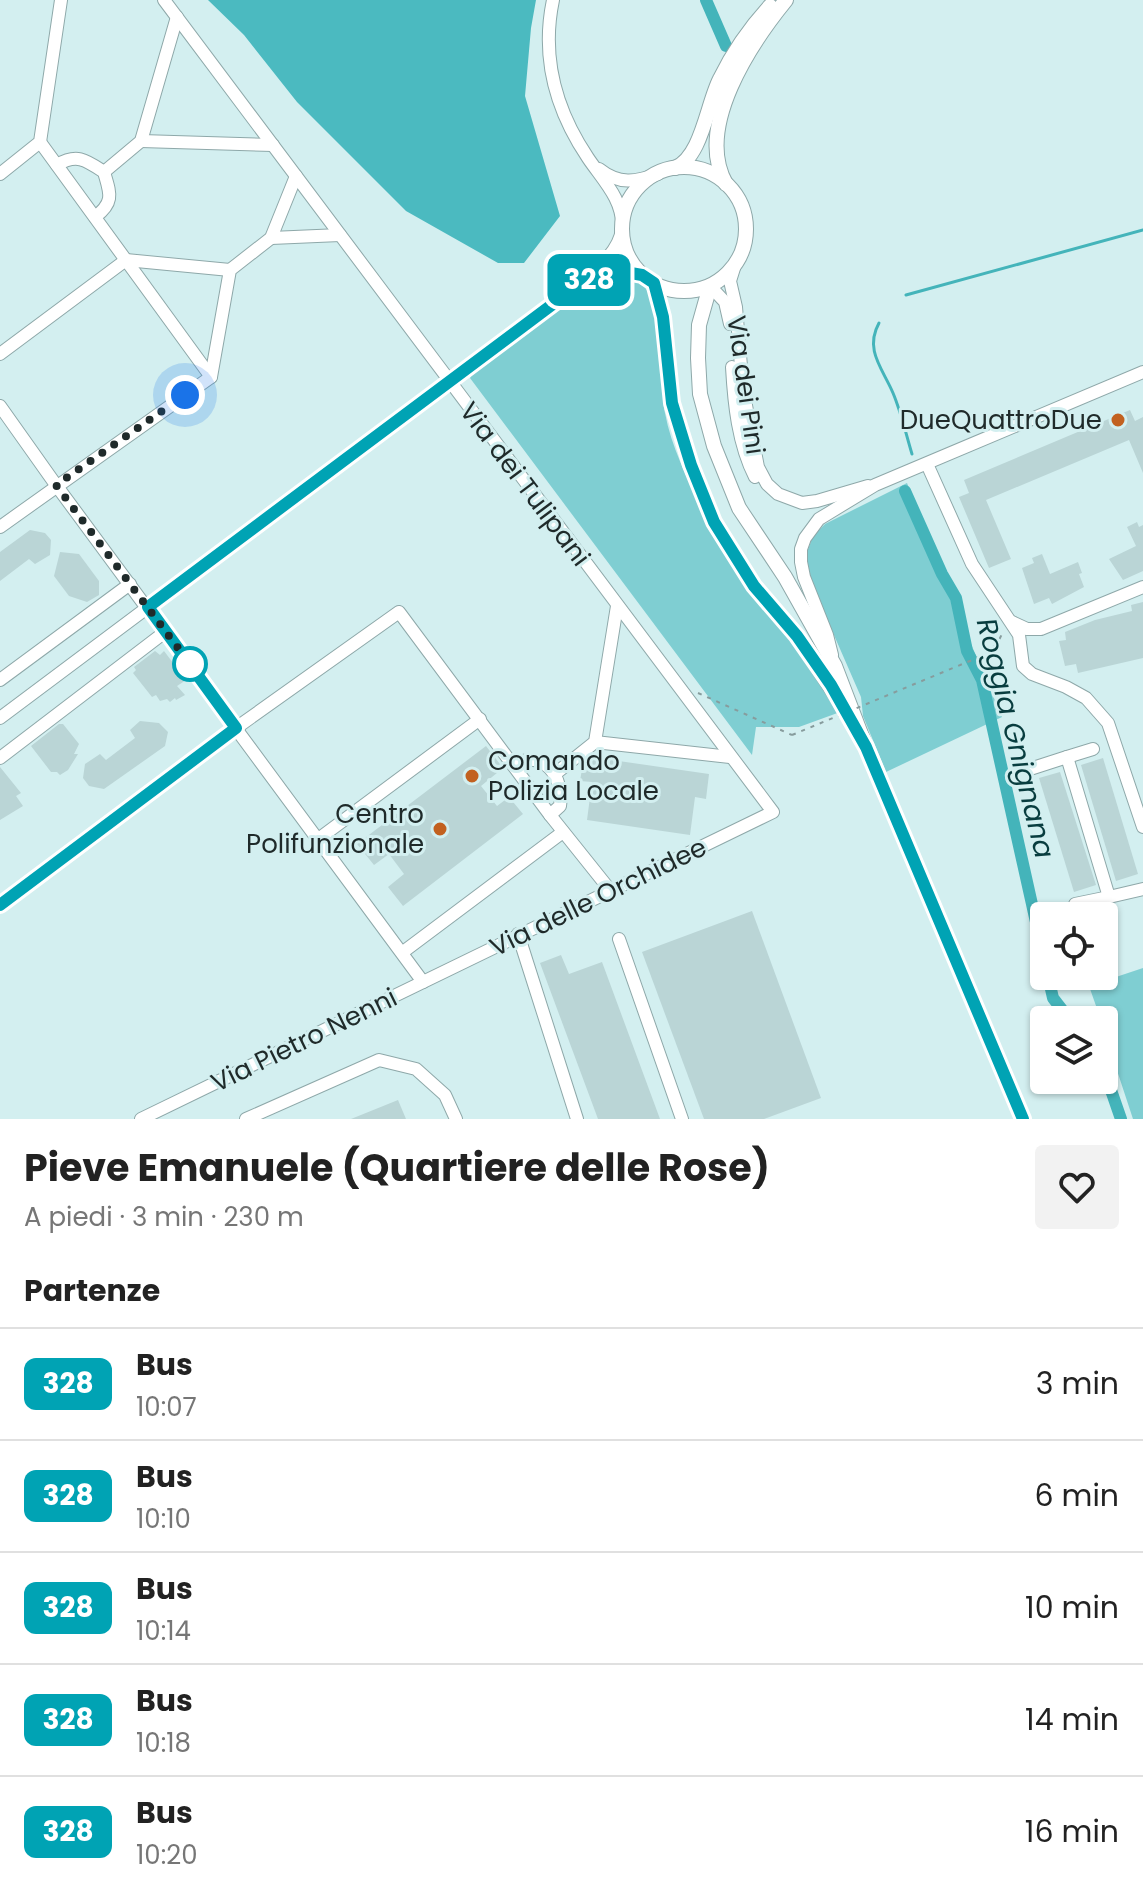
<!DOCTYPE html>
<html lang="it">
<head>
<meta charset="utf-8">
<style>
	:root { --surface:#fff; --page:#f2f2f2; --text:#222; --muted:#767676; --line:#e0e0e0 }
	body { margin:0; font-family:Poppins,sans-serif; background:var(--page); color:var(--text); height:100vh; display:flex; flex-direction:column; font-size:30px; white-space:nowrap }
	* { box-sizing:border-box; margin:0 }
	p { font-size:26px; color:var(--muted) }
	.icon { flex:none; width:44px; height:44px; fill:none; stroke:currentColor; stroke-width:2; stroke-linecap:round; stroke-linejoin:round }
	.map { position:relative; height:1119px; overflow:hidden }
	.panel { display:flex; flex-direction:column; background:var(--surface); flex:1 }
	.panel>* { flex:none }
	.badge { padding:0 16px; border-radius:12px; font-size:28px; line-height:52px }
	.buttons { position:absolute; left:1030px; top:902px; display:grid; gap:16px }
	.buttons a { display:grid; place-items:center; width:88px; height:88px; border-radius:8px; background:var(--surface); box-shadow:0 2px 6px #0004; font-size:40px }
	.you { position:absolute; width:40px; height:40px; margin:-20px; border:6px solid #fff; border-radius:50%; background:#1a73e8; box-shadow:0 0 0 12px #1a73e833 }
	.map>.badge { position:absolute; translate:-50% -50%; box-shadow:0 0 0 4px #fff }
	h2 { padding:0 24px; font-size:30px; line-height:72px }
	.round { display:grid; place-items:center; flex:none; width:84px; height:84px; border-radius:8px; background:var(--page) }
	.overview { display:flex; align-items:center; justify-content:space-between; height:136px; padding:0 24px }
	h1 { font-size:38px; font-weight:700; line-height:60px }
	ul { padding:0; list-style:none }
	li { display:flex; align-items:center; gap:24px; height:112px; padding:0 24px; border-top:2px solid var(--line) }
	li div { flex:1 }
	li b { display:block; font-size:30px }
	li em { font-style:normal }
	li .badge { min-width:88px; font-weight:700; text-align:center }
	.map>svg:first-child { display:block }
	.green { fill:#7fced2 }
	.forest { fill:#4bbac0 }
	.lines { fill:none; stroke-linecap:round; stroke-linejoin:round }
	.stream { stroke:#44b4ba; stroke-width:3 }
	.canal { stroke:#44b4ba; stroke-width:12 }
	.building { fill:#bad5d6 }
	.minor-casing { stroke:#8ea8a9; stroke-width:14 }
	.major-casing { stroke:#8ea8a9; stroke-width:16 }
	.path { stroke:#879c9d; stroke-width:2; stroke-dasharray:4 6; stroke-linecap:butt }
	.minor { stroke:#fff; stroke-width:12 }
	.major { stroke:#fff; stroke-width:14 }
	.path-bridge { stroke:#879c9d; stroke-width:2; stroke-dasharray:4 6; stroke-linecap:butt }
	.line-casing { stroke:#fff; stroke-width:18 }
	.line { stroke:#00a3b4; stroke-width:12 }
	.walk { stroke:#1f2a2a; stroke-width:8; stroke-dasharray:0 14.4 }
	.poi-dot { fill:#c26120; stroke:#d3eff0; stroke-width:3 }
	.stop-dot { fill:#fff; stroke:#00a3b4; stroke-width:4 }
	.labels { text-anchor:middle; stroke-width:6; stroke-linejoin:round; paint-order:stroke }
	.street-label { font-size:26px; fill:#1f2a2a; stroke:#d3eff0 }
	.poi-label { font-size:26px; fill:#1f2a2a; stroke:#d3eff0; text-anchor:end }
	.water-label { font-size:28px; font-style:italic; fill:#083d3f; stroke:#d3eff0 }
</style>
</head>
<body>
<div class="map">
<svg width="1143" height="1119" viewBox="0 0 1143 1119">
	<rect width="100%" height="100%" fill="#d3eff0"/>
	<g class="green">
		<path d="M608 278C615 278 626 277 633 279 670 292 659 382 665 413 672 451 692 488 709 522L843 711 799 727H756L752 755 470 378 475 369 567 300Z"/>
		<polygon points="907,483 933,550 960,601 963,625 1002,717 886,772 863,716 861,697 813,587 807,566 807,552 813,536 825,524"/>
		<polygon points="1143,968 1143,1119 1133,1119 1104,1031 1104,1020 1101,1020 1089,986"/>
	</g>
	<polygon class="forest" points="208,0 536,0 531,28 525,96 560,216 524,263 498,263 406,211 297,102 244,35"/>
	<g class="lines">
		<g class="stream">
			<polyline points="906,295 1143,230"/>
			<path d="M879 323C864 350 883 369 893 393 901 412 906 434 912 454"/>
		</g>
		<g class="canal">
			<polyline points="706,0 726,46"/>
			<polyline points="905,491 942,574 956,598 967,651 982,680 1044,958"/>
			<polyline points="1048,976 1053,998 1070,1020"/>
			<polyline points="1104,1070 1121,1119"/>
		</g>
	</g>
	<g class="building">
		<polygon points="1130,410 1135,421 1143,417 1143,473 1129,440 986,500 1011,559 989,568 959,497 969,493 964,480"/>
		<polygon points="1137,522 1139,527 1143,525 1143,571 1123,580 1109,559 1136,546 1127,527"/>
		<polygon points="30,530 45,533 51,540 50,555 35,564 29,559 0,581 0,552"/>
		<polygon points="60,552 79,554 99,581 99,595 87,602 69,596 54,576"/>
		<polygon points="1042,554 1050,574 1078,562 1082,573 1079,574 1084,587 1052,604 1049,598 1034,604 1022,568 1034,563 1032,558"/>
		<polygon points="1143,602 1143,658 1078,673 1076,664 1065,666 1059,641 1066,640 1065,632 1095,620 1132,611 1131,605"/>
		<polygon points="155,651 160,655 164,651 186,680 177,686 185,695 176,700 175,698 170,702 167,699 160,701 156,695 152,697 133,673 136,670 134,667"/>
		<polygon points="140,721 159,723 168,732 165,746 104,789 89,786 83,778 85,764 100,754 106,760 135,738 130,730"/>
		<polygon points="59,724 63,724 79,744 74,754 78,754 68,770 60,775 57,772 51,772 31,746"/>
		<polygon points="486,746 503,768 481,786 497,806 509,797 523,814 403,906 388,887 404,874 389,854 374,865 357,844"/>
		<polygon points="591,757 709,774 706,799 695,797 690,835 587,820 592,782 580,781 583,763"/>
		<polygon points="1103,758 1138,874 1116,881 1081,765"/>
		<polygon points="0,767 21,793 16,796 23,806 0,820"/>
		<polygon points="1060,772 1096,885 1074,892 1039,778"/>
		<polygon points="752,911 821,1098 764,1119 704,1119 642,952"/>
		<polygon points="561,955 569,974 602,962 660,1119 598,1119 540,963"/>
		<polygon points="398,1100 406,1119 351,1119"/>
	</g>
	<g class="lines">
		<g class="minor-casing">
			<g id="minor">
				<polyline points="141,141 273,145"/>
				<polyline points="40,142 211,377"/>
				<path d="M57 165C77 153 86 160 104 172 110 193 115 202 95 217"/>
				<path d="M599 169C619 185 636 182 658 174"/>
				<polyline points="104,172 141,141 177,17"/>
				<polyline points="0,174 40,142 61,0"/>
				<polyline points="271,238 340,235"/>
				<polyline points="735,265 730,281 736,307 743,390 758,467 767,484 778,494 802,503 817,501 868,486"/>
				<path d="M590 280C608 272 622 271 642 275"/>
				<polyline points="710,286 725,302 730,324"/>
				<polyline points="0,354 126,260 230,270"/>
				<path d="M732 367C734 403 738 444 755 477"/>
				<polyline points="0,406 56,485 423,982"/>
				<polyline points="927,464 972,564 1019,635 1023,666 1032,674 1066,687 1086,698 1108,723 1143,827"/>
				<polyline points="0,527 211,377 230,270 271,238 296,176"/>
				<polyline points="1012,622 1027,629 1041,629 1143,587"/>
				<polyline points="832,655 827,635 804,577 801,562 801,549 805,538 819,519 875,485 1143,372"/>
				<polyline points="0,680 130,584"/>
				<path d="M0 718 573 289C590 274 620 254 622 228 624 200 602 179 588 158 555 109 541 57 553 0"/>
				<polyline points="595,742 730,757"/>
				<polyline points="1093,749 1067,757 1109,897 1143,889"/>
				<polyline points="0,758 165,632"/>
				<path d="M513 765C544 748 564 777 560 806L550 815"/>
				<polyline points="1033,768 1067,757"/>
				<polyline points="555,774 595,742 617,606"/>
				<polyline points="317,840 480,719"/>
				<polyline points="1075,904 1109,897"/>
				<polyline points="0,905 236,728 399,612 550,815 610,890"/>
				<polyline points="518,934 577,1119"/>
				<polyline points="619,939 682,1119"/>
				<polyline points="403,952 563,832"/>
				<polyline points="141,1119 773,812 164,0"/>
				<polyline points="246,1119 379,1060 416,1069 445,1095 456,1119"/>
			</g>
		</g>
		<g class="major-casing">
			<g id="major">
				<circle cx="684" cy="229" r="62"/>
				<path d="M675 168C702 157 707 104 720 79 733 52 750 28 770 6"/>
				<path d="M726 184C694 127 751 43 786 0"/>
				<polyline points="654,283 663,317 672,403 691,465 714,522 754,586 797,636 842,705"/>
				<polyline points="710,286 699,325 698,358 700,394 714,446 739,508 785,577 835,666 866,747 1023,1119"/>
			</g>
		</g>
		<g class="path">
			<polyline points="977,658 997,644 1003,632"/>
			<polyline points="698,693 792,735"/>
		</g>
		<use href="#minor" class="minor"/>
		<use href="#major" class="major"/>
		<polyline class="path-bridge" points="792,735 977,658"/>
	</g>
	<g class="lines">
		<g class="line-casing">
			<polyline id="line" points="0,905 236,728 148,607 573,289 608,273 625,272 642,275 654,283 663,317 672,403 691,465 714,522 754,586 797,636 831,685 866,747 1023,1119"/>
		</g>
		<use href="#line" class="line"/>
		<polyline class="walk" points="185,395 56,485 190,664"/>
	</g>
	<g class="poi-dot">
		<circle cx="1118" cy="420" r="8"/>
		<circle cx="472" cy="776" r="8"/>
		<circle cx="440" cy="829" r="8"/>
	</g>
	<circle class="stop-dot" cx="190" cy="664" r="16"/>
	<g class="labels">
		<g class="street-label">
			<text transform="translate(746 385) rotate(82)" y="9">Via dei Pini</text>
			<text transform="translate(525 484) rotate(53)" y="9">Via dei Tulipani</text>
			<text transform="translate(598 897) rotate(-26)" y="9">Via delle Orchidee</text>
			<text transform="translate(304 1040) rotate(-26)" y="9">Via Pietro Nenni</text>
		</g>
		<g class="poi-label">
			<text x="1102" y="429">DueQuattroDue</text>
			<text x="488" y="770" text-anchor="start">Comando<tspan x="488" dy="30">Polizia Locale</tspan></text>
			<text x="424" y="823">Centro<tspan x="424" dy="30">Polifunzionale</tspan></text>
		</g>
		<g class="water-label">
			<text transform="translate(1016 738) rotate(76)" y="10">Roggia Gnignana</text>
		</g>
	</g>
</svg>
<div class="buttons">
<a><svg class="icon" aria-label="locate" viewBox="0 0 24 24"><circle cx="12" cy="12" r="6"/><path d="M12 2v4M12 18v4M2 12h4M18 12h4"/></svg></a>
<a><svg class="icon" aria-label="layers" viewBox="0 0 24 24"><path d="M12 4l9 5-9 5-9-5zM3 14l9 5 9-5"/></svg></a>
</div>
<div class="you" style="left:185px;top:395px"></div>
<b class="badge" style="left:589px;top:280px;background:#00a3b4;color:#fff">328</b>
</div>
<section class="panel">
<div class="overview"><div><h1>Pieve Emanuele (Quartiere delle Rose)</h1><p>A piedi · 3 min · 230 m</p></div><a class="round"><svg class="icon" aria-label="heart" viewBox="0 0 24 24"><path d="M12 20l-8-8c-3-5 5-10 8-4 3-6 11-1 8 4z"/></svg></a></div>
<h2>Partenze</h2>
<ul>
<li><span class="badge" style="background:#00a3b4;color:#fff">328</span><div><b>Bus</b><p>10:07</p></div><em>3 min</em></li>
<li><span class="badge" style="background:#00a3b4;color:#fff">328</span><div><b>Bus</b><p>10:10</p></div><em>6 min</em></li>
<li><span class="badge" style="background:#00a3b4;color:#fff">328</span><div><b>Bus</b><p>10:14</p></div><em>10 min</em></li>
<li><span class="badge" style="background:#00a3b4;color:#fff">328</span><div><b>Bus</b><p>10:18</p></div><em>14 min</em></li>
<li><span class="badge" style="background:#00a3b4;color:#fff">328</span><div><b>Bus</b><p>10:20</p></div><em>16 min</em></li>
</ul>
</section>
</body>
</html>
